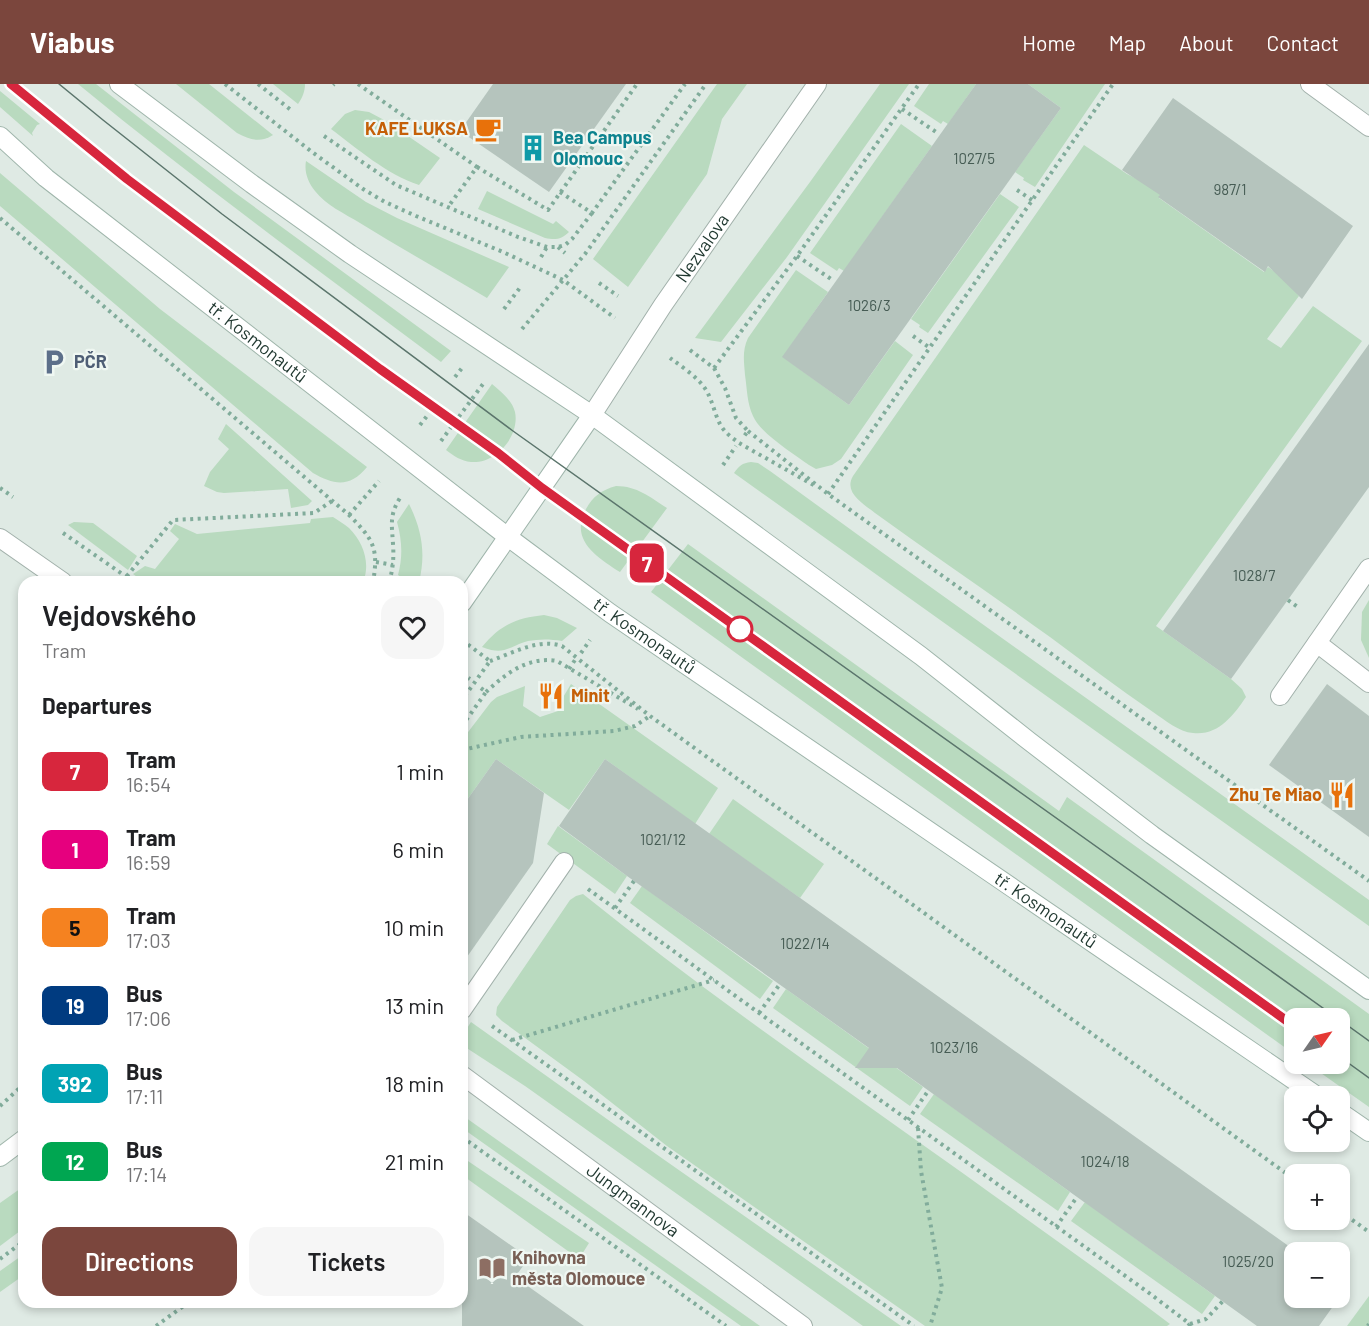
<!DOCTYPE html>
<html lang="en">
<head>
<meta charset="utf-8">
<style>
	:root { --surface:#fff; --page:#f6f6f6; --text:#202124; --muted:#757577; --accent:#7b463d }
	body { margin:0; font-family:Barlow,sans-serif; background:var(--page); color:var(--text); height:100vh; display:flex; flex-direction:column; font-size:22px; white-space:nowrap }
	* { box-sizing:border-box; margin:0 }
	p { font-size:20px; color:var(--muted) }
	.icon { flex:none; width:33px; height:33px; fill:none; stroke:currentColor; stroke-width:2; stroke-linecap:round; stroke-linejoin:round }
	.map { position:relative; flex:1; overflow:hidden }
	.panel { position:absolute; left:18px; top:492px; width:450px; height:732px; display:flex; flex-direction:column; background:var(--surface); border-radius:18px; box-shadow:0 3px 9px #0003 }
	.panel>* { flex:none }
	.badge { padding:0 12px; border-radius:9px; font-size:21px; line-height:39px }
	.needle { width:39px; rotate:56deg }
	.fabs { position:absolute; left:1284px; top:924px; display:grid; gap:12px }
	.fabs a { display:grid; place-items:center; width:66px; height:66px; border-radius:12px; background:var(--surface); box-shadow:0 3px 9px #0003; font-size:30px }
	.map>.badge { position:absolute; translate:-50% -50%; box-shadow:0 0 0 3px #fff }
	h2 { padding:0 24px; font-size:22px; line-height:54px }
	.round { display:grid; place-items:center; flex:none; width:63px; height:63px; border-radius:18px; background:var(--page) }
	.summary { display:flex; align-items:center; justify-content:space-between; height:102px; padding:0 24px }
	h1 { font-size:28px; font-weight:600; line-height:45px }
	.cta { display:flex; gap:12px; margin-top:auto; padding:12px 24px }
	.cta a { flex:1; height:69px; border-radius:18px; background:var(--accent); color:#fff; font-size:24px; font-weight:600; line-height:69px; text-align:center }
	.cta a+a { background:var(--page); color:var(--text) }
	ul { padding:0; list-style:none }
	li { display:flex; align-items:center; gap:18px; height:78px; padding:0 24px }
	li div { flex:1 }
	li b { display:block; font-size:22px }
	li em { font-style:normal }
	li .badge { min-width:66px; font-weight:700; text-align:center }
	header { display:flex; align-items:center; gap:36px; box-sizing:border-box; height:84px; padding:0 30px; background:var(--accent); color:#fff }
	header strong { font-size:28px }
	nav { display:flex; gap:33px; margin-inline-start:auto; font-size:21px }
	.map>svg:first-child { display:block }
	.green { fill:#b9dabf }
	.building { fill:#b5c4bd }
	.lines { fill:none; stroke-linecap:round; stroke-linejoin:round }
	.lane-casing { stroke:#a2b1ab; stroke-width:20 }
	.street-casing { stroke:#a2b1ab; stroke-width:20 }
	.secondary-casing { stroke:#9fb5ab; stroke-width:20 }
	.path { stroke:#81ac9b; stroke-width:4; stroke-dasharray:3 4.5; stroke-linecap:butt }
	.lane { stroke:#fff; stroke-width:18 }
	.street { stroke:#fff; stroke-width:18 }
	.secondary { stroke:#fff; stroke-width:18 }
	.tram { stroke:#5b756c; stroke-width:1.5 }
	.line-casing { stroke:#fff; stroke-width:14 }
	.line { stroke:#d7263d; stroke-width:9 }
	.stop-dot { fill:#fff; stroke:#d7263d; stroke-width:3 }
	.labels { text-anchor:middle; stroke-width:4.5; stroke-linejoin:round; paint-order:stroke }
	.number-label { font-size:15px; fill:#465c54 }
	.food-label { font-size:18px; font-weight:bold; fill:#c56008; stroke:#eff7f2; text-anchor:end }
	.culture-label { font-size:18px; font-weight:bold; fill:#0d838f; stroke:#eff7f2; text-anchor:start }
	.street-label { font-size:18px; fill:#213931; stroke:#eff7f2 }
	.service-label { font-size:18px; font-weight:bold; fill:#4e5e75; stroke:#eff7f2; text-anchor:start }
	.education-label { font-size:18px; font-weight:bold; fill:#785e54; stroke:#eff7f2; text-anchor:start }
</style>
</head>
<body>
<header>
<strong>Viabus</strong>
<nav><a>Home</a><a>Map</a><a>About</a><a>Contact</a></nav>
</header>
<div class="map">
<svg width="1369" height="1242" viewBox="0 0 1369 1242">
	<rect width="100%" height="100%" fill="#dfeae4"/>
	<g class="green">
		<path d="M78 0H96L234 108 451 267 441 278C319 187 196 97 78 0Z"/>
		<path d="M176 0H209L273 51C260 59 250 56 237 49Z"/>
		<path d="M273 0H305C305 8 302 14 298 20Z"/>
		<polygon points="717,0 747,0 722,35 707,90 628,203 593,175"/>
		<polygon points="880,0 909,0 787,173 721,258 695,254 810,98"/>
		<polygon points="929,0 976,0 948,40 943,37 941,40 914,22"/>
		<polygon points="1028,0 1105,0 1035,103 1023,96 1024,94 1015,88 1061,24"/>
		<polygon points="0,7 40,40 37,41 32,49 33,52 0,23"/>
		<path d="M355 26 369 28 386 37 440 74 419 101C386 90 358 65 331 45L345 30Z"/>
		<polygon points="901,40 932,62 844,187 839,184 837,187 810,169"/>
		<path d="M1084 61 1127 90 1163 108 1159 114 1264 188 1268 183 1284 194 1299 212 1267 255 1281 264 1313 222 1362 257 1156 542 1231 595 1242 605 1246 613C1233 632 1218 652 1193 649 1179 648 1165 636 1153 628 1118 604 1084 578 1050 553 992 511 933 471 875 429 864 420 843 409 853 392Z"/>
		<path d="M306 77 366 118 397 134 509 183 487 214C445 189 402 165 360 139 345 130 326 121 315 107 308 98 304 88 306 77Z"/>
		<path d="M0 89 160 225 367 383C350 404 334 401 313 389L0 122Z"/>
		<path d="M487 107 553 140 556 137 569 148C561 156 555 156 545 154L478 125Z"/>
		<polygon points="1000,110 1019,123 928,249 919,243 920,241 911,235"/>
		<path d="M796 186 828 208 783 273 849 321 895 257 913 271 841 375 832 381 816 385 809 381C794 370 760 349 753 332 747 320 747 304 745 291 744 277 742 267 748 254Z"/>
		<path d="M492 300C501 308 512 316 515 328 520 352 496 380 471 378 461 377 454 372 446 366Z"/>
		<polygon points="226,340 312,417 308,421 291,424 288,405 224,409 217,408 204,402 210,388 229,365 218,355"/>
		<path d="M751 378 758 379 770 387 883 469 1369 816V842L734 389C739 382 742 379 751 378Z"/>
		<path d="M616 402C637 402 650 413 667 424L620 488C597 473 569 456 586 425 593 412 602 406 616 402Z"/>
		<path d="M409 420C422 446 426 470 419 498H408L398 491C403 473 402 456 397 438Z"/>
		<path d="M333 433C338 436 344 440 349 444 363 458 371 479 363 498H144L133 490 145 482 155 485 179 455 170 447 175 440 197 450 310 439 311 435Z"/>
		<polygon points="74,438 93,439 137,472 128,486 68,441"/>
		<polygon points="688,460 1059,727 1067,713 1369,930 1369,1023 1308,980 1340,980 1340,934 1294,934 1294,970 651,508"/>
		<polygon points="1369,516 1369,574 1361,556 1362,528"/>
		<path d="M544 531 557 534 577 544 562 557C550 555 539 555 528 557 507 563 505 572 482 563 500 541 516 534 544 531Z"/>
		<polygon points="571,600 718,704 695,740 605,675 569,726 496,675 462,723 462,656 491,618 497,613 525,602 523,622 540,633 558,627 560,614 562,615"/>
		<polygon points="733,715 824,780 800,814 709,750"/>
		<polygon points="558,742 627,792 615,810 547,760"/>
		<polygon points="642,802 773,897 760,915 630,819"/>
		<path d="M583 810C706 909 836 999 964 1090 1033 1140 1102 1188 1170 1240L1167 1242H925L667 1062 584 997 502 937 496 931 497 923 570 816 576 812Z"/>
		<polygon points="786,905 923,1003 910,1022 773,924"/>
		<polygon points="471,938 656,1070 901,1242 863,1242 525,1002 462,961 462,952"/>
		<polygon points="934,1010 1070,1108 1058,1127 920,1030"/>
		<polygon points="462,1031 760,1242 741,1242 462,1044"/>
		<polygon points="462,1073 589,1159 579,1175 462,1091"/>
		<polygon points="24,1102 24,1144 0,1162 0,1119"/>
		<polygon points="1085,1118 1215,1212 1202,1230 1071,1137"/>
		<polygon points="24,1170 24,1191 0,1208 0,1187"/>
		<polygon points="1369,1212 1369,1242 1347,1242"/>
	</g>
	<g class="building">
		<polygon points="493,0 626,0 549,108 460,47"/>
		<polygon points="976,0 1028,0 1061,24 849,321 782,273"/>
		<polygon points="1173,14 1353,142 1302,215 1268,182 1265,188 1158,113 1160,111 1122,86"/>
		<polygon points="1369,260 1369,403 1231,595 1163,547"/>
		<polygon points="1327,600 1369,632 1369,753 1269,681"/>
		<polygon points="496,675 544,709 533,779 462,880 462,723"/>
		<polygon points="605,675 1297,1168 1294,1168 1294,1214 1340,1214 1340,1199 1346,1204 1319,1242 1257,1242 897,984 855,984 869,964 627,792 559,742"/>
		<polygon points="462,1127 529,1174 515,1193 584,1242 462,1242"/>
	</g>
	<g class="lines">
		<g class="lane-casing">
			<g id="lane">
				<polyline points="0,454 63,498"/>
				<polyline points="1317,559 1369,599"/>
				<polyline points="1280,612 1369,484"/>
				<polyline points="462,926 564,778"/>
			</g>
		</g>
		<g class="street-casing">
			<g id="street">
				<polyline points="1310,0 1369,43"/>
				<path id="s1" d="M592 331 663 221 817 0"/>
				<path id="s2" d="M462 991 803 1242"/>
			</g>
		</g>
		<g class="secondary-casing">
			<g id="secondary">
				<polyline points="119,0 252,100 350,170 592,331 921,572 1029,657 1152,751 1369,906"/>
				<path id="s3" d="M0 52 46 94 508 453 610 529 1317 1012"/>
				<polyline points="462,519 592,331"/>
				<polyline points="1340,1028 1369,1048"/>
				<polyline points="0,1073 24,1055"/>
			</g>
		</g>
		<g class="path">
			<polyline points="225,0 312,68 363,105 385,118 416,132 503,168 563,196 615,234"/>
			<polyline points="258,0 291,26"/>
			<polyline points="358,0 477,83 448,123"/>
			<polyline points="333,1 334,0"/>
			<polyline points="902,25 936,48"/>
			<polyline points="324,52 396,101 518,153 547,163 558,163 565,161 572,155 592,129"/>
			<polyline points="477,83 548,126 637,0"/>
			<polyline points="1017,106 1032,116"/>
			<polyline points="560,108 592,129 685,0"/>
			<path d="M0 134 349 431C373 455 379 464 373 498"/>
			<polyline points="558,163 565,169"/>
			<polyline points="797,172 831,195"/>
			<polyline points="541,173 547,163"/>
			<polyline points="599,199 618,212"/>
			<polyline points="504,225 522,201"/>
			<polyline points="522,245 585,170 706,0"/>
			<polyline points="913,252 930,264"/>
			<polyline points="690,266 714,284 725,304 736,334 748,347 742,355"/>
			<path d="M670 274C682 283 698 293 706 306 714 319 715 335 724 346 728 351 734 355 739 359L817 403"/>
			<polyline points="714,284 797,172 919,0"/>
			<polyline points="455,293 462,284"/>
			<polyline points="420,341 427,332"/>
			<polyline points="748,347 828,410 1369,797"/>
			<polyline points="441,357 483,300"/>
			<polyline points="723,381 736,362"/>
			<polyline points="0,404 13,413"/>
			<polyline points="828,410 1113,0"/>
			<polyline points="349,431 379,397"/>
			<polyline points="63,449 134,498"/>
			<polyline points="376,478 393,481"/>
			<polyline points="122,498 173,436 314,429 332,417"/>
			<path d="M389 498C393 486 394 473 393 460 392 442 389 431 400 414"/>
			<polyline points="1288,516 1299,524"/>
			<polyline points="462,556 490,577 462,616"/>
			<polyline points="581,569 590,556"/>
			<path d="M490 577C513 569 538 554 562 562L650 632 1294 1095"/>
			<polyline points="569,585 575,576"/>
			<polyline points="462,590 470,595"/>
			<path d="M486 608C506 589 529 572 557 577L638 625"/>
			<polyline points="462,642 486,608 478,602"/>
			<polyline points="462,666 521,653 614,647 635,642 650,632 649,632"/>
			<polyline points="588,805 759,929 1149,1209 1190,1240 1188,1242"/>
			<polyline points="615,824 634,797"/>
			<polyline points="759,929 780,900"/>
			<polyline points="492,942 914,1242"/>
			<polyline points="512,956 714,896"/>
			<polyline points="0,1022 24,1000"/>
			<polyline points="908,1036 928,1007"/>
			<polyline points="918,1044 921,1087 942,1204 930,1242"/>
			<polyline points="462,1053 726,1242"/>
			<polyline points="1340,1127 1369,1148"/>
			<polyline points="1056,1143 1077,1113"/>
			<polyline points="0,1175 24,1157"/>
			<polyline points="1190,1240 1206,1235 1223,1217"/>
			<polyline points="156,1242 189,1218"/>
			<polyline points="1368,1242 1369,1240"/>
		</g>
		<use href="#lane" class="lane"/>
		<use href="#street" class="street"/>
		<use href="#secondary" class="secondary"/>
		<g class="tram">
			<polyline points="11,0 127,95 398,298 498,369 542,404 1294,941"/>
			<polyline points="59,0 103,36 222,130 513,347 1337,934"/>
			<polyline points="1340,936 1369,957"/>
			<polyline points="1340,973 1369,994"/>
		</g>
	</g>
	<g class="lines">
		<g class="line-casing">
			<polyline id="line" points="11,0 127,95 380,285 498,369 542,404 1294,942"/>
		</g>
		<use href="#line" class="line"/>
	</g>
	<defs>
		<g id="cafe-bare" transform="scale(2.07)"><path d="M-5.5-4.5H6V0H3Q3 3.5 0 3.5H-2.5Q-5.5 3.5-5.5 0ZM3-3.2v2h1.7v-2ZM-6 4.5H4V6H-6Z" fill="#e8710a" stroke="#eff7f2" stroke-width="2.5" paint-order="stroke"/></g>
		<g id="building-bare" transform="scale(2.07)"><path d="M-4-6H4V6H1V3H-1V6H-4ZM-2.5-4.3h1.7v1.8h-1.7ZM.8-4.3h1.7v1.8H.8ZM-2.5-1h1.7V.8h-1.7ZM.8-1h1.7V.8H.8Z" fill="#0f9aa8" stroke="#eff7f2" stroke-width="2.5" paint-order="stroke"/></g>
		<g id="parking-bare" transform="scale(2.07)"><path d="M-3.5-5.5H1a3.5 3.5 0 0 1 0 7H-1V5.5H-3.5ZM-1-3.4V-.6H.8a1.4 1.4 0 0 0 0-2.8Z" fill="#5c6f8a" stroke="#eff7f2" stroke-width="2.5" paint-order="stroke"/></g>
		<g id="restaurant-bare" transform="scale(2.07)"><path d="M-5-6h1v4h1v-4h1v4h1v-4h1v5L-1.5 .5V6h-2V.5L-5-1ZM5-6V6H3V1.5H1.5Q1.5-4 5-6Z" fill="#e8710a" stroke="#eff7f2" stroke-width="2.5" paint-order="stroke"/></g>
		<g id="library-bare" transform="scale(2.07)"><path d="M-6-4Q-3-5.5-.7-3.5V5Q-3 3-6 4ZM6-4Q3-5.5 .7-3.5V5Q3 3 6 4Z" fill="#8d6e63" stroke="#eff7f2" stroke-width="2.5" paint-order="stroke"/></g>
	</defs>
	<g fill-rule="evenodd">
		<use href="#cafe-bare" x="488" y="45"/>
		<use href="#building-bare" x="533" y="64"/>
		<use href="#parking-bare" x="54" y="278"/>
		<use href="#restaurant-bare" x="551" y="612"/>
		<use href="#restaurant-bare" x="1342" y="711"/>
		<use href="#library-bare" x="492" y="1184"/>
	</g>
	<circle class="stop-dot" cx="740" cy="545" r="12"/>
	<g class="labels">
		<g class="number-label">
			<text x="974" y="80">1027/5</text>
			<text x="1230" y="111">987/1</text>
			<text x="869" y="227">1026/3</text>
			<text x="1254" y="497">1028/7</text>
			<text x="663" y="761">1021/12</text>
			<text x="805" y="865">1022/14</text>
			<text x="954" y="969">1023/16</text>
			<text x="1105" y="1083">1024/18</text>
			<text x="1248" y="1183">1025/20</text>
		</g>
		<g class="food-label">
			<text x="468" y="51">KAFE LUKSA</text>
			<text x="571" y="618" text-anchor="start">Minit</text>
			<text x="1322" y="717">Zhu Te Miao</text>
		</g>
		<g class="culture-label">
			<text x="553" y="60">Bea Campus<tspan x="553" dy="21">Olomouc</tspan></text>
		</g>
		<g class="street-label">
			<text dy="6" stroke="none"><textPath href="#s1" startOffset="200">Nezvalova</textPath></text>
			<text dy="6" stroke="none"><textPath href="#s3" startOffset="330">tř. Kosmonautů</textPath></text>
			<text dy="6" stroke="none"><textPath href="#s3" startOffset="816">tř. Kosmonautů</textPath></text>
			<text dy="6" stroke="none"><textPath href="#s3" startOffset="1302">tř. Kosmonautů</textPath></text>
			<text dy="6" stroke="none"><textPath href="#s2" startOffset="212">Jungmannova</textPath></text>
		</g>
		<g class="service-label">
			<text x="74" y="284">PČR</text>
		</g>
		<g class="education-label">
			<text x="512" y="1180">Knihovna<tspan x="512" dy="21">města Olomouce</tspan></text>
		</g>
	</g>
</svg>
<div class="fabs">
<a><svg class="needle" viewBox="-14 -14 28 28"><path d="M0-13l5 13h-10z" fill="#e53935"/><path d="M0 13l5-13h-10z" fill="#757577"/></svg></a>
<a><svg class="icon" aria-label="locate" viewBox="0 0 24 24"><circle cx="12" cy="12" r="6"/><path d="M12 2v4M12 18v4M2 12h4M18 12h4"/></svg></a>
<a>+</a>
<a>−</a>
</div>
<b class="badge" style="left:647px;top:479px;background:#d7263d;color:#fff">7</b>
<section class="panel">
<div class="summary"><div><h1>Vejdovského</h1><p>Tram</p></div><a class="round"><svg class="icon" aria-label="heart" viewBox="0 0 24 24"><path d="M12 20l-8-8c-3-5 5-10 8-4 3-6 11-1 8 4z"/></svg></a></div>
<h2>Departures</h2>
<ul>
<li><span class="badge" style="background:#d7263d;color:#fff">7</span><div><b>Tram</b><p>16:54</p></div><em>1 min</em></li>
<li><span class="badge" style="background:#e6007e;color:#fff">1</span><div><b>Tram</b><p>16:59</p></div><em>6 min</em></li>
<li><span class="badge" style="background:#f58220;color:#111">5</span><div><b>Tram</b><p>17:03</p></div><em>10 min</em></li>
<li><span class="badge" style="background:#003b80;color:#fff">19</span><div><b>Bus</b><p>17:06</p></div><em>13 min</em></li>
<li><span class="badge" style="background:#00a3b4;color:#fff">392</span><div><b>Bus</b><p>17:11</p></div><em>18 min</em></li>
<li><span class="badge" style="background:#00a651;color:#fff">12</span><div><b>Bus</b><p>17:14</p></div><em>21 min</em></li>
</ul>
<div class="cta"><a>Directions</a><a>Tickets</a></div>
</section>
</div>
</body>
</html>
